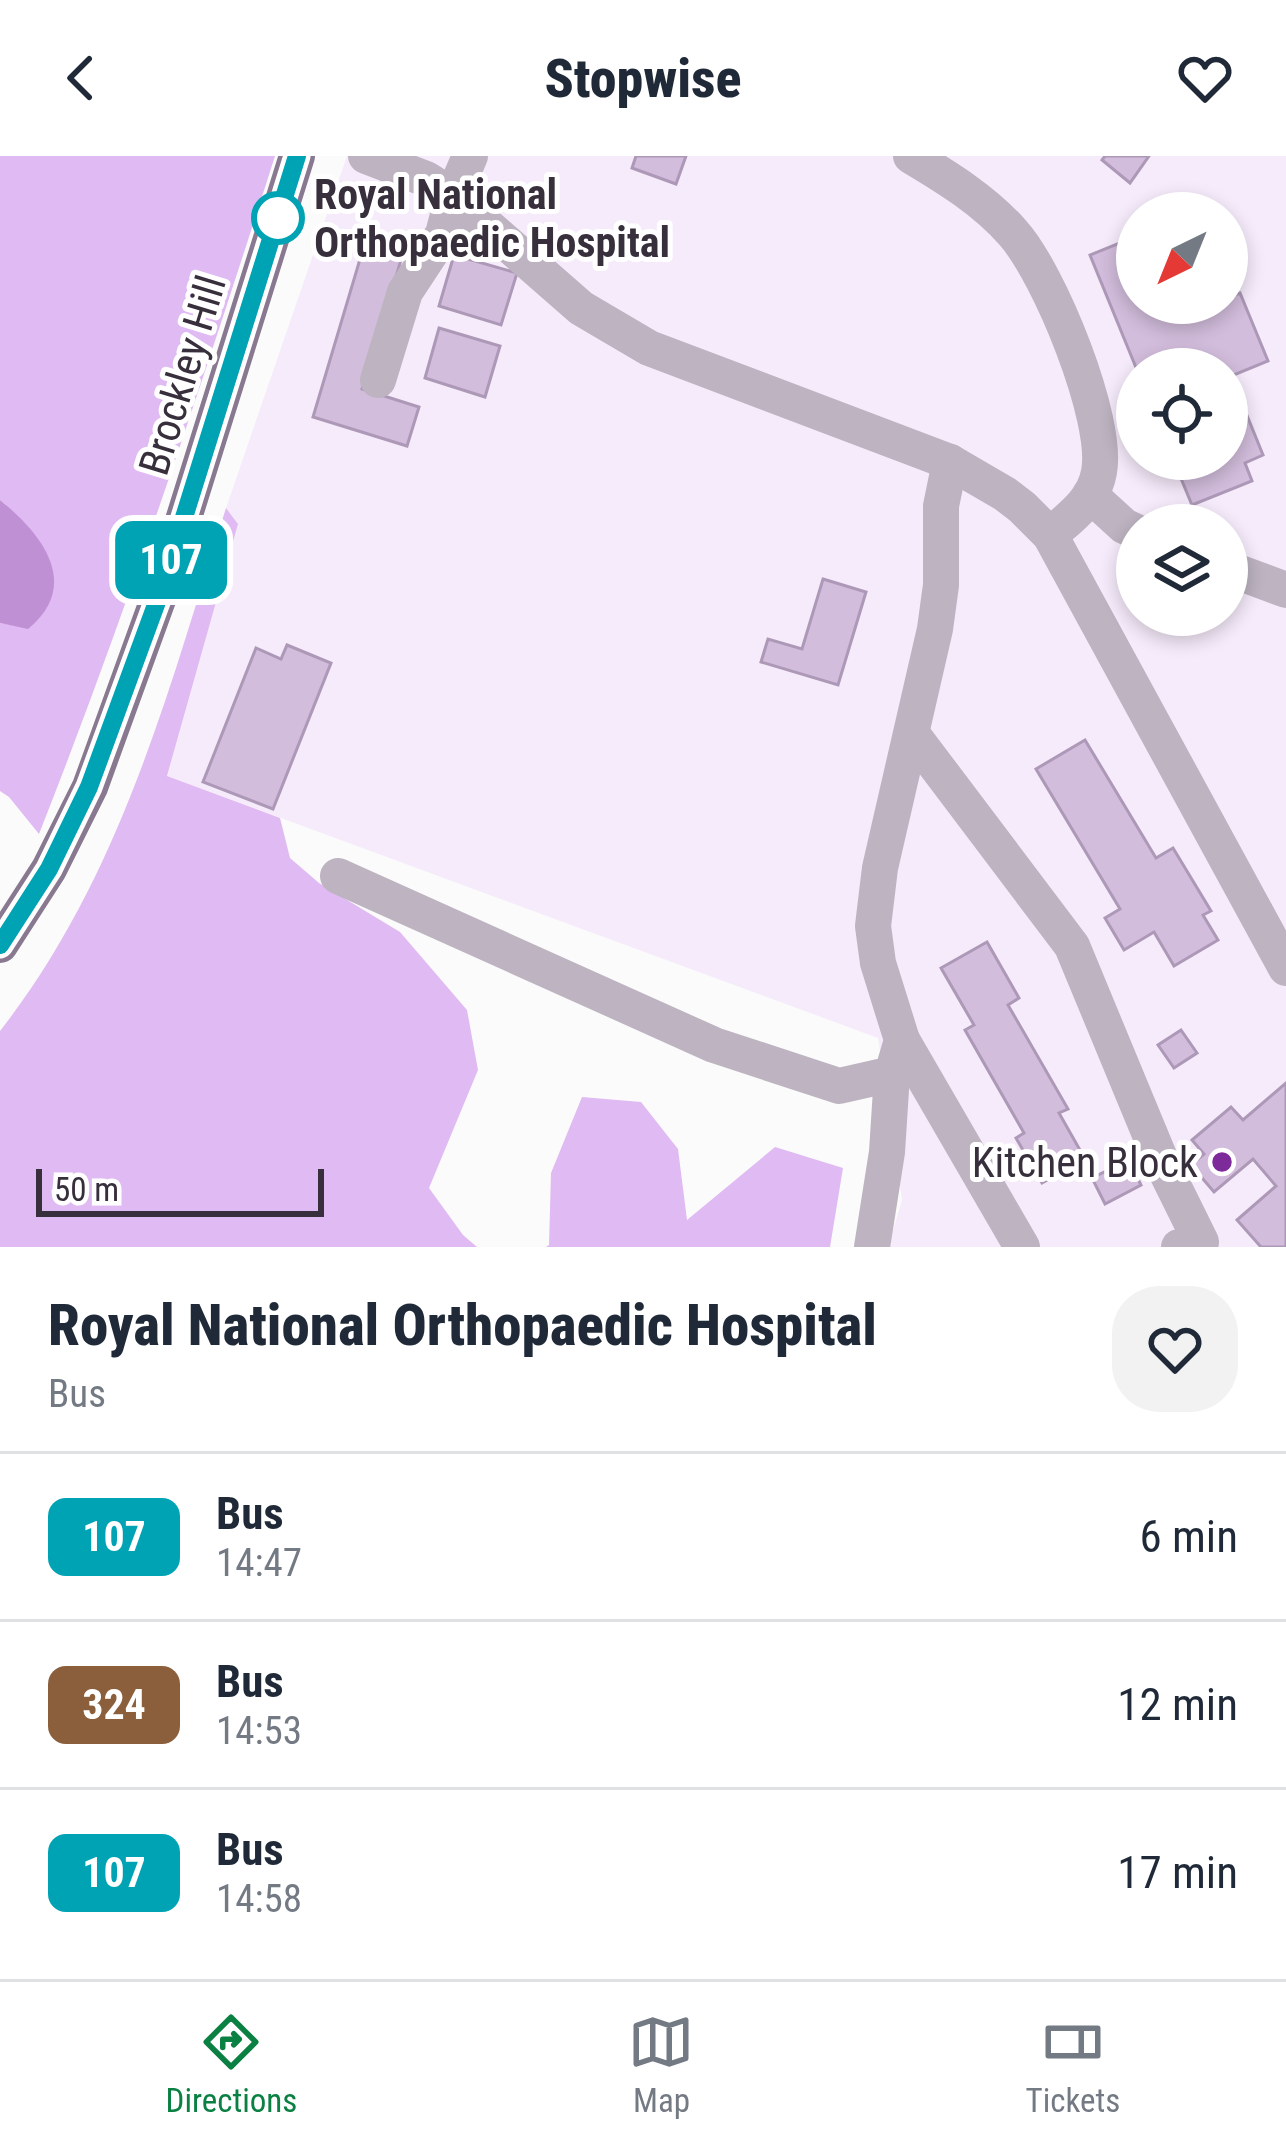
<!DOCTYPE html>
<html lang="en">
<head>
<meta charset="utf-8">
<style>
	:root { --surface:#fff; --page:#f2f2f3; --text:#1f2937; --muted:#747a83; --line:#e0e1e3; --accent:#0b8043 }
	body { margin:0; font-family:"Roboto Condensed",sans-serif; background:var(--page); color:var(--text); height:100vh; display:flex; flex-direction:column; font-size:45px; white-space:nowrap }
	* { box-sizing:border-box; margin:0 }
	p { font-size:39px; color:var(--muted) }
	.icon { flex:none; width:66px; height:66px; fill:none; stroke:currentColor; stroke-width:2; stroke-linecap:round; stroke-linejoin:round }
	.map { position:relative; height:1091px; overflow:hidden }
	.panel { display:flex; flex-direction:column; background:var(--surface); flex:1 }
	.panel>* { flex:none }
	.badge { padding:0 24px; border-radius:18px; font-size:42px; line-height:78px }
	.needle { width:78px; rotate:223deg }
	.fabs { position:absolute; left:1116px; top:36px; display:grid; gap:24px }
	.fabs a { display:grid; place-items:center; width:132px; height:132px; border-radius:50%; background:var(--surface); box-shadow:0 6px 18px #0003; font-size:60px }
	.scale { position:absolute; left:36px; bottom:30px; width:288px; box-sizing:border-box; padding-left:12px; border:6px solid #372f3b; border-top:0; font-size:33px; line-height:42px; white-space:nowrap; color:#372f3b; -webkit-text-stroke:9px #fff; paint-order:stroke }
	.map>.badge { position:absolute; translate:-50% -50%; box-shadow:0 0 0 6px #fff }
	.round { display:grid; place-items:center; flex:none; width:126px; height:126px; border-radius:48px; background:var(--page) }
	.head { display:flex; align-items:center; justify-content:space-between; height:204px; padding:0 48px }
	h1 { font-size:57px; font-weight:800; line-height:90px }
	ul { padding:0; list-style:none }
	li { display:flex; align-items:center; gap:36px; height:168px; padding:0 48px; border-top:3px solid var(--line) }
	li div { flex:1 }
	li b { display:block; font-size:45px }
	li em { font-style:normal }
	li .badge { min-width:132px; font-weight:700; text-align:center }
	header { display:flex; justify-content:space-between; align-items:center; height:156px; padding:0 48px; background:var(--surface); font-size:54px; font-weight:800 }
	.menu { display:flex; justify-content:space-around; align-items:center; height:168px; border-top:3px solid var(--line); background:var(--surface); font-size:33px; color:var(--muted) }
	.menu a { display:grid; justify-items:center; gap:6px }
	.menu .on { color:var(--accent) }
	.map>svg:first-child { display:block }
	.built { fill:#f6ebfb; fill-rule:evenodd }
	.green { fill:#e0baf2 }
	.water { fill:#bf91d4 }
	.building { fill:#d2bddc; stroke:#ad99b7; stroke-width:3 }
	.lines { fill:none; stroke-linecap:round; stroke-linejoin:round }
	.minor { stroke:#bdb3c1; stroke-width:36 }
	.major { stroke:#887890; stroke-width:36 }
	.line-casing { stroke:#fff; stroke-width:27 }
	.line { stroke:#00a3b4; stroke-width:18 }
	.stop-dot { fill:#fff; stroke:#00a3b4; stroke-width:6 }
	.poi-dot { fill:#7d2b9b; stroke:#fff; stroke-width:4.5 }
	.labels { text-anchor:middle; stroke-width:10; stroke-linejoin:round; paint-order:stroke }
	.stop-label { font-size:42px; font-weight:bold; fill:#372f3b; stroke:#fff; text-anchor:start }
	.street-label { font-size:42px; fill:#372f3b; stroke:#fff }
	.poi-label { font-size:42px; fill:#372f3b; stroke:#fff; text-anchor:end }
</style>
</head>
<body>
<header><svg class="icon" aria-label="back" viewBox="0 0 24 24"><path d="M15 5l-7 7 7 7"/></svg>Stopwise<svg class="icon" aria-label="heart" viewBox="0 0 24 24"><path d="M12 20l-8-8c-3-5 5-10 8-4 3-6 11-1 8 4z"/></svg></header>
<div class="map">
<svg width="1286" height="1091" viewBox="0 0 1286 1091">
	<rect width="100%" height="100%" fill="#fbfbfb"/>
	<path class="built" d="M347 0H1286V1091H888L902 1044 878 882 167 620 238 368 226 352ZM1137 57H1227V147H1137ZM1137 213H1227V303H1137ZM1137 369H1227V459H1137Z"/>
	<g class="green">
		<path d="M0 0H275C202 228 127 455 39 678L9 641 0 635V467L28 472 6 349 0 344Z"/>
		<path d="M226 352 238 368 167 620 280 662 290 702 319 727 400 776 467 854 478 914 429 1032 463 1079 477 1091H0V875C121 720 168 536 226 352Z"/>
		<polygon points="582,941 641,946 678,993 687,1064 775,991 843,1012 830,1091 546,1091 549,1089 551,1017"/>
	</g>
	<path class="water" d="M0 344C42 378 82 429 28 473L0 467Z"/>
	<g class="building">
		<polygon points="636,0 686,0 676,28 632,12"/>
		<polygon points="1105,0 1149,0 1130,27 1102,4"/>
		<polygon points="1137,80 1137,147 1168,147 1174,163 1214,147 1227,147 1227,142 1240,137 1268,205 1231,220 1263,299 1245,307 1252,325 1192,349 1173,303 1227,303 1227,213 1137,214 1090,99"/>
		<polygon points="366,83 404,94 362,233 419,251 407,290 313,261"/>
		<polygon points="454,99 517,117 501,169 439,150"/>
		<polygon points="439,172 500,190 485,241 425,222"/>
		<polygon points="823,423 866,436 838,529 761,506 768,483 802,493"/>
		<polygon points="287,489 331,507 273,653 203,626 256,492 281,503"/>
		<polygon points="1085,584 1156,702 1173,692 1211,755 1203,759 1218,784 1174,810 1154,776 1124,794 1105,762 1120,753 1036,613"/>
		<polygon points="987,786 1019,842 1008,849 1068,953 1059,957 1085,1003 1042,1027 1016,982 1024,977 965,874 974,869 941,812"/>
		<polygon points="1181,874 1197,897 1174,912 1158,889"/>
		<polygon points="1286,927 1286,1091 1261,1091 1237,1064 1276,1030 1253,1003 1214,1036 1191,1009 1204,998 1192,984 1231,951 1243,964"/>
		<polygon points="1129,1004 1141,1029 1105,1048 1092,1022"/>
	</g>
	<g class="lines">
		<g class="minor">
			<polyline points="366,0 426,23 453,40 581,152 649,192 950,306 1005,338 1022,351 1050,379 1286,812"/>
			<path d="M911 0C948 22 985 45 1013 77 1049 117 1109 263 1099 316 1094 345 1071 361 1050 379"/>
			<polyline points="378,224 405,136 443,78 453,40 470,0"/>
			<polyline points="1090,339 1124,370 1137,376"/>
			<polyline points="1227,412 1286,434"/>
			<polyline points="912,578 1072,790 1161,1005 1201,1086 1179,1091"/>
			<polyline points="338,720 714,889 839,930 892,918 902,884 878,807 873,770 880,712 935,473 941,429 941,350 950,306"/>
			<polyline points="902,884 1022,1091"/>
			<polyline points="872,1091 887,996 892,918"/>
		</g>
		<polyline class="major" points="0,789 49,713 90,631 161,435 297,0"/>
	</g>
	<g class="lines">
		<g class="line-casing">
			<polyline id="line" points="0,789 49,713 89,631 161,435 297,0"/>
		</g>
		<use href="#line" class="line"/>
	</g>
	<circle class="stop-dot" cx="278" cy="62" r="24"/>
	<circle class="poi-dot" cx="1222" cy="1006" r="12"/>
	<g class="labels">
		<g class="stop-label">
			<text x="314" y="53">Royal National<tspan x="314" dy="48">Orthopaedic Hospital</tspan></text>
		</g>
		<g class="street-label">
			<text transform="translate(182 219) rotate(-73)" y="15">Brockley Hill</text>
		</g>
		<g class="poi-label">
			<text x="1198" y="1021">Kitchen Block</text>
		</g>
	</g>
</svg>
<div class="fabs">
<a><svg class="needle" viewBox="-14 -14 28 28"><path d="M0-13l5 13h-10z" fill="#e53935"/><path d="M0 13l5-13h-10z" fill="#747a83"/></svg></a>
<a><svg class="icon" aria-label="locate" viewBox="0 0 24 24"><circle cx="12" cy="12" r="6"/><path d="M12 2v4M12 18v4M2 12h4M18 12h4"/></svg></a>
<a><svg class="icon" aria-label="layers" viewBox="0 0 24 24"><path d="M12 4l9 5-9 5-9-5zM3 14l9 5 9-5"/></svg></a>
</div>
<div class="scale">50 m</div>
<b class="badge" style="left:171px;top:404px;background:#00a3b4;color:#fff">107</b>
</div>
<section class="panel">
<div class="head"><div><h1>Royal National Orthopaedic Hospital</h1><p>Bus</p></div><a class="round"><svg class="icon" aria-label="heart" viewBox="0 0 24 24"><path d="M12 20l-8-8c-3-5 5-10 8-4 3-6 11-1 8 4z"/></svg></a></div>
<ul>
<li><span class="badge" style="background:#00a3b4;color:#fff">107</span><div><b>Bus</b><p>14:47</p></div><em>6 min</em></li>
<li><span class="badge" style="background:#8b5e3c;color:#fff">324</span><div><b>Bus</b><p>14:53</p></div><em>12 min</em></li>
<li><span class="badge" style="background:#00a3b4;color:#fff">107</span><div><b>Bus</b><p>14:58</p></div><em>17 min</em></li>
</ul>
</section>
<nav class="menu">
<a class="on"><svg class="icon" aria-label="directions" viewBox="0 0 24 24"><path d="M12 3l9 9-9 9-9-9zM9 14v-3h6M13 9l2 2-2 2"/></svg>Directions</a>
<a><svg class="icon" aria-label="map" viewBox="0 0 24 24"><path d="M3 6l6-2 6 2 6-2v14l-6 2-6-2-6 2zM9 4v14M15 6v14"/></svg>Map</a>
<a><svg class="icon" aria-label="tickets" viewBox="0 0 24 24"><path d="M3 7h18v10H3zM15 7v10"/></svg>Tickets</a>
</nav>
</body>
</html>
